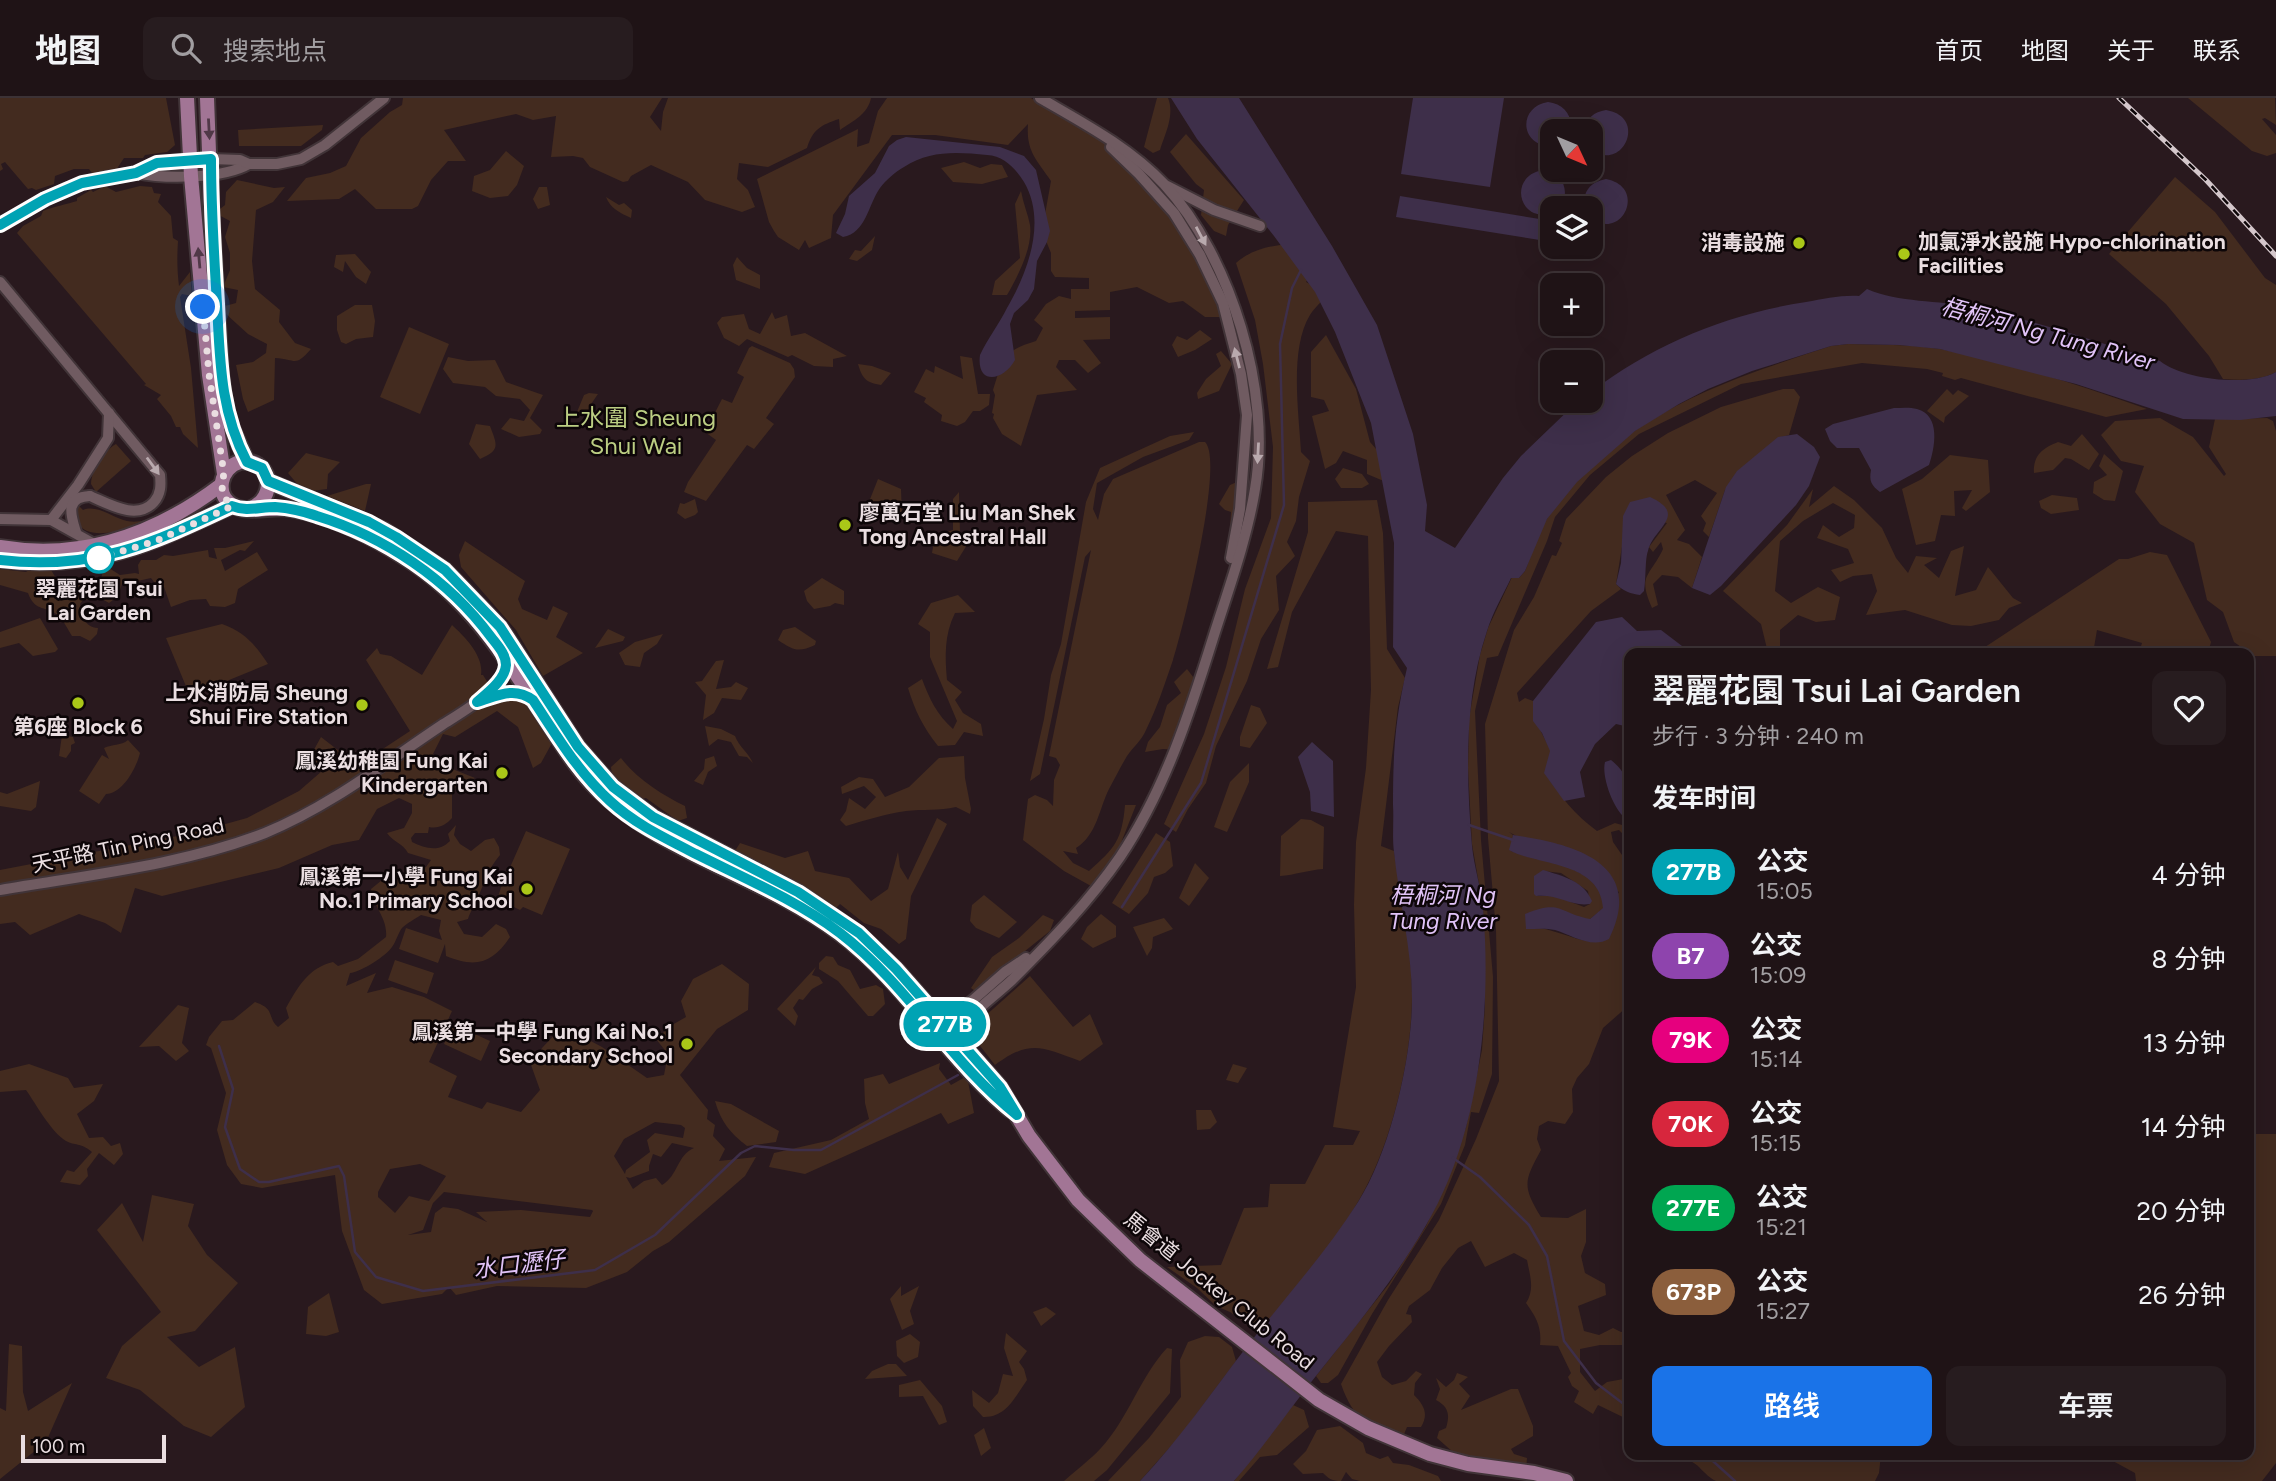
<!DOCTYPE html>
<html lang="zh">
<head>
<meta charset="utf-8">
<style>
	:root { --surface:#1f1316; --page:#271c1f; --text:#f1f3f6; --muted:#a19ea1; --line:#3c3235; --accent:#1a73e8 }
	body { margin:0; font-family:Figtree,"Noto Sans SC",sans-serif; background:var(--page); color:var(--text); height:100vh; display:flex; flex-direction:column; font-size:26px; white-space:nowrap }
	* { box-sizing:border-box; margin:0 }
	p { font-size:23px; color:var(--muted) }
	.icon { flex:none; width:38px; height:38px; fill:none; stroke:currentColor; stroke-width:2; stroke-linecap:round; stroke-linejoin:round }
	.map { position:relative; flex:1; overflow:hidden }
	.panel { position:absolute; left:1624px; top:550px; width:630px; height:812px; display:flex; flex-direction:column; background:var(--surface); border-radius:14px; box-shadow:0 7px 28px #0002,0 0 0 2px var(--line) }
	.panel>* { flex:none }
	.badge { padding:0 14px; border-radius:23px; font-size:24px; line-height:46px }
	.needle { width:46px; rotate:134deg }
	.controls { position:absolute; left:1540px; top:21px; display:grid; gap:14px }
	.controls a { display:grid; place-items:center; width:63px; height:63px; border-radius:14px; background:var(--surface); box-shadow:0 7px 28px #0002,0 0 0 2px var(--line); font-size:35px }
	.scale { position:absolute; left:21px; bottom:18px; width:145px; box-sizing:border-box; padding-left:7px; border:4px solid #eadee1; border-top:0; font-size:19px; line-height:24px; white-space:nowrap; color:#eadee1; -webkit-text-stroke:5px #0d0608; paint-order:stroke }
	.you { position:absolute; width:35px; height:35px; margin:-18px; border:5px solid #fff; border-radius:50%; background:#1a73e8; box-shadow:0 0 0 10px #1a73e833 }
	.map>.badge { position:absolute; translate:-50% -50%; box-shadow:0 0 0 4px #fff }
	h2 { padding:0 28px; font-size:26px; line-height:63px }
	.round { display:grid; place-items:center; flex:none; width:74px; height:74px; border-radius:14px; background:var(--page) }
	.overview { display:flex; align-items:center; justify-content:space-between; height:119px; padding:0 28px }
	h1 { font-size:33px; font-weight:600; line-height:52px }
	.action { display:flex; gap:14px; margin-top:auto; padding:14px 28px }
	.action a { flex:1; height:80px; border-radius:14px; background:var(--accent); color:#fff; font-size:28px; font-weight:600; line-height:80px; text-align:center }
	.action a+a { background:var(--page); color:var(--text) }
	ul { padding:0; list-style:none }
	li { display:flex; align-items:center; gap:21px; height:84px; padding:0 28px }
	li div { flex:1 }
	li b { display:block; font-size:26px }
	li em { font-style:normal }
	li .badge { min-width:77px; font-weight:700; text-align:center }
	header { display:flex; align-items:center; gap:42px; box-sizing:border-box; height:98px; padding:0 35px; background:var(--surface); border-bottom:2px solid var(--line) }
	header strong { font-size:33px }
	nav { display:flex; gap:38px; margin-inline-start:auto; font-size:24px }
	.search { width:490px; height:63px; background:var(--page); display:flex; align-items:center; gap:18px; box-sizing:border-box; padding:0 24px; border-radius:14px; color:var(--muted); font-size:26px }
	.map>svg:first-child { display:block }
	.green { fill:#432b1f; fill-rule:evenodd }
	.water { fill:#3e2f4a }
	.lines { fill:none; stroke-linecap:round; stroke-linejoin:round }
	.stream { stroke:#3e2f4a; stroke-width:2.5 }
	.minor-casing { stroke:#413438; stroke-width:14 }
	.major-casing { stroke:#413438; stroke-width:18 }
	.minor { stroke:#705b61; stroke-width:10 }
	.major { stroke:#a27595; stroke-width:14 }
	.rail-casing { stroke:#d4c7cb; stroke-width:5 }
	.rail { stroke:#0d0608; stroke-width:2.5; stroke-dasharray:8; stroke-linecap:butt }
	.oneway { fill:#503847 }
	.oneway2 { fill:#b9aaae }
	.line-casing { stroke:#fff; stroke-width:16 }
	.line { stroke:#00a3b4; stroke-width:10 }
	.walk { stroke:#eadee1; stroke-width:7; stroke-dasharray:0 12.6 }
	.poi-dot { fill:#aac718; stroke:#0d0608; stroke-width:2.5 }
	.stop-dot { fill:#fff; stroke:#00a3b4; stroke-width:3.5 }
	.labels { text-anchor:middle; stroke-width:5; stroke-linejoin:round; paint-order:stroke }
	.poi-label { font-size:21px; font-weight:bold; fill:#eadee1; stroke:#0d0608; text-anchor:end }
	.stop-label { font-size:21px; font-weight:bold; fill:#eadee1; stroke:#0d0608 }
	.street-label { font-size:21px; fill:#eadee1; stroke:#0d0608 }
	.water-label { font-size:23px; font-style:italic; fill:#e1c3f8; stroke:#0d0608 }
	.quarter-label { font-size:24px; fill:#bcce83; stroke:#0d0608 }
</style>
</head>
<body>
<header>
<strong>地图</strong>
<div class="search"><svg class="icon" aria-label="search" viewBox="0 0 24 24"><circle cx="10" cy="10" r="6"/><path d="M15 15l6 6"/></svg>搜索地点</div>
<nav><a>首页</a><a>地图</a><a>关于</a><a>联系</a></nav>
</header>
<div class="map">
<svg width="2276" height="1383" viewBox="0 0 2276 1383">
	<rect width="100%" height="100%" fill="#29191e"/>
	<g class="green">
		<polygon points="0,0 166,0 175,47 167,54 145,57 143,60 124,60 114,75 95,79 89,71 74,71 55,78 54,86 36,92 32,90 28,91 5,64 1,66 3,71 0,73"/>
		<path d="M403 0H662L650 19 661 33 663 14 668 0H871C868 16 853 23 840 32L839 21C821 27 813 31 807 50L768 69 739 65 737 81 748 92 755 109 742 114 705 102 688 84 651 67 631 78 628 83 623 84 590 69 583 60 573 58 551 59 556 18 533 22 516 16 444 32 466 63H448L431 82 418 108 412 111H376L355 91 339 101 287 103 306 80 330 75 346 68 361 40 390 14 402 7Z"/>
		<path d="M887 0H1031L1151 70 1191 112 1208 138 1200 145 1197 163 1227 204 1220 219H1205L1183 203 1169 205 1137 189 1110 194V212L1075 213V220L1110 219V241L1083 242 1101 265 1088 275 1075 262H1059L1056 269 1077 292 1037 297 1021 348 1002 336 993 320 994 316 992 315 995 297 993 292C1003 261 1002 253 1036 243L1043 230 1034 222 1046 206 1059 198 1071 201V191H1089V180L1055 179 1051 173V155L1042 133 1051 83C1036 61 1026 53 1028 26L1008 47 935 37H892L833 117 831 140 809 150 805 142 799 152 778 139 774 133 769 124 757 81 858 31 857 49 869 45 878 13Z"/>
		<path d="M1157 0H1168C1175 17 1165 36 1160 52L1153 55 1144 49Z"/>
		<polygon points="2188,0 2275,0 2276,27 2265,20 2262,21 2276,37 2276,55 2267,58 2252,53"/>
		<polygon points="323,27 322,32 301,48 239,48 238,32"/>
		<polygon points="1186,36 1244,102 1228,127 1226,138 1214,133 1201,117 1204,92 1196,86 1170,54"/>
		<polygon points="506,53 524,68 517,87 508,98 490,100 472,93 474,78 490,72"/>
		<polygon points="964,64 980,70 991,66 1002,67 1008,79 982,86 953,84 941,70"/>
		<path d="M2175 79 2215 114 2265 180 2276 187V274C2260 283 2241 282 2223 281L2209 258 2166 206 2109 156Z"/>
		<path d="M237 82 274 90 285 89 273 104 256 112 252 163 255 191 280 212 279 224 295 245 311 251C294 270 297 261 275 260L274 302 248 314 243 301 236 267 253 264 266 255 267 246 248 236 226 216 225 208 236 205 238 192 223 189 230 172V155L225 139 230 123 215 115 225 107 226 94Z"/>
		<path d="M105 88 116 94 140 88 152 89 154 95 161 96 158 104 171 118 173 140 178 143C177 158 177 172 179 188L190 174 192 198 182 196 180 199 191 270 198 350 183 336 180 329H176L171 318 157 301 161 297 144 287 146 286 17 135 23 128 41 118 43 113C55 108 65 107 77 103V100L91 92 93 94Z"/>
		<polygon points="539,89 547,89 550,107 538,111 533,101"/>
		<path d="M1021 93C1023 105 1028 116 1030 127 1033 149 1018 178 1007 197H992L995 183 1020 160 1015 106Z"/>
		<path d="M606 99 619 107 624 105 632 112 631 120C620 115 610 110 606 99Z"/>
		<polygon points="875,138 872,152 857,163 849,161 855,152 861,153"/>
		<path d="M1294 145 1319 164 1306 184 1329 196C1323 202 1315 209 1310 217 1289 251 1299 316 1301 354L1310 363 1299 399 1296 423 1287 444 1295 458 1276 478 1279 512 1261 541 1247 583 1216 648 1206 685 1188 711 1176 734 1164 726 1204 636 1226 569 1245 491 1271 420 1273 349 1263 266 1255 222 1236 165C1253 150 1272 148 1294 145Z"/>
		<polygon points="355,156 371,174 366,186 356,179 345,163 343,174 334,169 336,157"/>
		<polygon points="737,159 747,170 760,177 760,191 736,182 733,167"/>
		<polygon points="355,207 372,207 375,223 373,239 356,241 346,246 341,244 337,232 337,218"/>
		<polygon points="772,214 775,221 787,217 791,238 805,235 847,258 833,261 833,269 814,268 792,257 788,259 747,241 739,248 724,240 717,225 722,219 744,216 749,231 760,236"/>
		<polygon points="409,229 449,246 420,316 380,299"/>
		<polygon points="1200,232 1212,241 1195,252 1178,259 1172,247 1177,238 1187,242"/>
		<polygon points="1326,237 1356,291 1370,344 1383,359 1386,384 1367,376 1367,362 1343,353 1336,365 1325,371 1312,318 1329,313 1324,302 1311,299 1311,254"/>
		<path d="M1848 246C1878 247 1909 246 1940 251 2010 264 2079 287 2147 311L2106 319 1961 280 1955 282 1942 278 1943 275 1927 271 1862 265 1741 286 1639 336 1590 377 1555 419 1547 443 1498 558 1487 560 1475 613 1481 742 1493 879 1492 976 1479 1015 1471 1014 1465 1047 1441 1106 1372 1216 1338 1277 1328 1285H1321L1316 1278 1389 1186 1426 1128 1448 1079 1466 1029 1482 952 1485 908 1483 809 1472 746 1468 670 1469 621 1480 557 1488 530 1512 479 1519 480 1525 473C1532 456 1537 435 1548 419 1620 317 1718 285 1831 248Z"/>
		<polygon points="752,248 790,265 794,271 795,279 766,320 774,326 754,351 747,347 706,403 684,394 688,384 716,342 705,334 722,301 732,305 744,279 737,275 749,250"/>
		<polygon points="1221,253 1232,266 1219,293 1198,301 1197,295 1206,281 1221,268 1216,256"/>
		<polygon points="960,258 972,260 978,296 990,296 989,307 980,313 973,313 965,324 957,328 941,323 942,317 924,304 926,300 914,294 926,271 934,275 935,268 963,281"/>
		<polygon points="448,259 468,263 495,262 506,284 543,297 530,320 542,332 540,336 519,339 501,331 510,320 524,323 530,312 520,301 496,298 485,289 453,285 443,271"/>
		<path d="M858 266 872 268 891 275 881 287C866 285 862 280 858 266Z"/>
		<path d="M1783 291H1794L1800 299 1789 337 1778 340 1725 392 1709 439 1703 433 1706 425 1701 418 1717 395 1695 382 1666 397 1685 432 1677 442 1689 446 1702 459 1692 490 1678 479 1662 477 1653 486 1658 507 1652 510C1637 476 1650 479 1663 451L1661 444 1653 454 1649 449 1667 425 1623 418 1624 436 1616 486 1621 491 1591 513 1517 595 1519 604 1525 600 1533 603 1535 622 1551 653 1545 675C1560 698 1575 717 1597 733L1615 725 1629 729V742L1619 732 1611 734 1613 744 1622 757 1629 756V888L1626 899 1628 908 1603 930 1589 966 1577 980 1572 991 1573 1014 1565 1026 1548 1023 1539 1028 1537 1041 1541 1052C1524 1083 1522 1088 1541 1119L1568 1120 1586 1111V1144L1581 1158 1585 1175 1605 1186 1606 1197 1578 1208 1584 1233 1599 1237 1613 1230 1621 1234 1629 1233V1247H1600L1580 1251V1274L1595 1293 1607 1284 1629 1280V1322L1598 1307 1593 1316 1574 1304 1579 1293 1572 1288 1568 1279 1571 1275 1558 1248 1540 1247C1542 1229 1536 1219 1526 1205 1535 1191 1530 1178 1527 1162L1514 1155 1485 1169 1471 1143 1458 1150 1442 1170 1430 1192 1409 1208 1406 1216 1411 1217 1412 1224 1389 1248 1377 1264 1382 1279 1392 1287 1406 1283 1416 1273 1422 1276 1415 1285 1414 1297C1424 1307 1429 1316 1421 1329H1407L1402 1341C1368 1325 1354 1324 1341 1286L1388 1202 1439 1122 1476 1041 1499 983 1496 832 1488 740 1485 626 1514 532 1534 499 1552 457 1556 458 1562 445 1559 443 1566 421 1606 379 1632 358 1668 335 1721 309ZM1509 734 1619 794 1587 843C1571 840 1557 833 1540 830L1590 821 1604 810V800L1590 780 1568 769 1511 753 1513 737ZM1543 773 1561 775 1588 793 1590 806 1584 809 1555 798H1538L1534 795Z"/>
		<polygon points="1947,291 1953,297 1958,292 1969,298 1945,319 1944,325 1927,313"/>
		<polygon points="589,295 598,296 589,309 594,316 591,322 577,314 584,297"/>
		<polygon points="2160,320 2193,339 2224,378 2226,376 2209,349 2215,321 2267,320 2273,323 2276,333 2276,558 2254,558 2234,544 2223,514 2207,502 2194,445 2160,426 2135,394 2144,368 2121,363 2101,337 2115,323"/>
		<path d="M476 326 490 328C497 347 501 352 480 361L469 346Z"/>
		<path d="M1194 334 1189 342 1143 359 1097 385 1093 411 1098 422 1104 396 1113 381 1199 344H1205C1225 363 1183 531 1173 562 1165 585 1157 610 1146 632 1142 642 1133 649 1127 658 1121 668 1115 680 1109 691 1099 711 1097 737 1076 750L1078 756 1063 753 1073 765 1089 773C1115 750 1122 742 1125 707H1136L1115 760 1091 788 1064 773 1023 742 1028 701 1035 697 1047 702 1053 708 1054 682 1060 667 1056 660 1049 658 1091 452 1085 459 1040 676 1030 683 1044 621 1051 577 1061 546 1086 404 1100 370 1170 338Z"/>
		<path d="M2082 336 2099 356 2089 372 2071 361 2065 360 2053 372 2034 375C2033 357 2043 350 2058 344L2071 348Z"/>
		<path d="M116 346 131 363 96 394 91 386C91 372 105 352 116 346Z"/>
		<polygon points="306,355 340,364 328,376 327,391 304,394 288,375"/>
		<polygon points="2104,356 2123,373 2115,403 2104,402 2093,395 2094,384 2107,377 2099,368"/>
		<polygon points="1950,357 1988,362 1990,394 1966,413 1962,410 1972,392 1954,393 1955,418 1941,417 1935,443 1916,447 1902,391 1922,381"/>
		<polygon points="1343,370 1362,376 1369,386 1362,390 1341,390 1335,381"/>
		<polygon points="1246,380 1240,427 1230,430 1231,414 1225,412 1219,406 1230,387"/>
		<polygon points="878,381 901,391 902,418 892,418 878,412 869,421 863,419"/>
		<polygon points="366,386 371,386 365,413 327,398"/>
		<polygon points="1834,388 1854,402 1882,430 1896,460 1908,475 1916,458 1937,460 1924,467 1939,480 1951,453 1964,448 1955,498 1976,492 1988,469 2013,500 2022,505 2009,510 1999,522 1971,528 1952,527 1905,512 1866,517 1877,493 1872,476 1853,478 1840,484 1831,472 1854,465 1848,451 1817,440 1823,427 1839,439 1854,430 1855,417 1833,405 1803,423 1780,443 1775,493 1791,505 1818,489 1840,499 1835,522 1816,524 1798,517 1780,532 1780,555 1768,555 1761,526 1723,493 1787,427 1813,391 1809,409"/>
		<polygon points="959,394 960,434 970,442 957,463 932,455 935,437 953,432 953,401"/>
		<polygon points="2052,397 2077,400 2079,412 2051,416 2041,410 2039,403"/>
		<polygon points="695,401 698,414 695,417 685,421 677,415 680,405 684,406"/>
		<path d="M1377 402 1383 435 1387 551 1405 580 1398 609 1381 748 1394 753C1401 802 1413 852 1412 902 1411 964 1391 1048 1359 1102 1332 1149 1295 1193 1259 1234L1230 1214 1216 1208 1197 1190 1167 1169 1221 1167 1244 1110 1268 1109 1270 1086H1305L1325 1047H1353L1360 1033 1333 1029 1356 889 1354 807 1356 744 1366 670 1371 592 1368 438 1336 433 1292 514 1278 569 1267 571 1308 434V404Z"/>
		<path d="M79 408 83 412C97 406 113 420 127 423 137 425 147 422 156 420 140 427 88 448 78 424 75 418 76 413 79 408Z"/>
		<path d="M254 443 245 453 240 452 221 462 225 473 257 454 268 472 238 491 235 505 225 509 210 508 206 501 190 502 171 509 163 486 154 484 151 480 129 485 123 481C121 492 118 499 109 505L100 500 83 502 80 506C83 518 84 529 98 530L97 536 90 543 80 538H72C68 532 64 523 59 518 47 507 35 515 28 495L0 487V471L26 474 32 470 46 469 51 472 59 485 74 487 100 483 103 474 109 470 120 477 135 475 139 476 138 467 141 462H156L164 457 173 458 208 452 209 459 217 461 214 450H225Z"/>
		<polygon points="465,443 525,483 518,501 522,511 547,522 553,508 568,515 556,539 583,555 543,578 516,532 461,469 459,457"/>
		<polygon points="2150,454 2167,457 2211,544 2208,555 2139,555 2142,545 2097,532 2093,555 1976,555 2119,461 2128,461"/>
		<polygon points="822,480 844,493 844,507 835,505 830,508 814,511 807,503 804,493"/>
		<path d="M958 497 975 514 955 515C944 537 945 559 947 582L962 594 955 602 963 615 981 626 983 638 964 634 955 647 938 648C923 629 915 613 908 590L922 581C929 600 937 617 953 631L957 623 930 559V534L918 526 931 505Z"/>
		<polygon points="40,520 58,551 55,554 33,558 19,545 0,550 0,534"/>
		<path d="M222 526C243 533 256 547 268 566L190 598 166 540Z"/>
		<path d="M452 527C465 539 484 558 481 577H483L498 601 510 591 524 599 552 645 541 665 533 670 518 629 497 613 455 639 443 636 433 656 450 670 475 680 452 691V720C446 727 438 731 429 729L428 735H415L411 740 412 744C425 750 438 755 450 743L448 736 456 727 454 737 460 746 471 753 485 742 494 740 499 749 500 757C488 771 485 784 478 799 475 807 470 814 468 821L457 824 464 836 482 839 496 826 506 831 510 839C492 866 475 870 446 858L445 846 438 865 399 851 406 830 442 842 439 833 441 822 421 817C415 821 407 825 402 830 398 835 396 844 392 849 386 858 361 874 350 875L346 888 376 875 367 895 392 889 424 899 452 913 429 964 457 978 448 999 482 1011 487 1004 521 1014 540 992 531 967 542 950 559 932 565 934 568 931 602 949 647 980 664 977 668 956 656 941 672 927 686 919 681 903 693 881 722 866 749 886 748 912 717 931 680 977 708 1012 707 1021 715 1027 713 1038 725 1051 719 1063 756 1059 745 1078 669 1144 653 1153 627 1174 586 1190 497 1188 456 1197 449 1189 442 1196 382 1206 364 1192 342 1133 335 1077 262 1090 241 1086 227 1067 217 1032 226 995 211 950 206 947 209 939 222 923 233 922 255 904C276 911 267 920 278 929L289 920 286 910C298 889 308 870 333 864L338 868 358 861 386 839C388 820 373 809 371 791L382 782 402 776 406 781 418 778 421 771 426 769 431 762 408 755C403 745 393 744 387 735L404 730 412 715V706L399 700 377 711 359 742 332 747 279 770 162 798 135 790 121 835 105 825 79 816 30 837 15 824 0 826V772L193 735 247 720 299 693 322 673 311 657 321 639 356 666H360L410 633 366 562 377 550 380 556 391 558 422 577ZM655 1024 681 1027 685 1030 683 1040 655 1035 647 1042 650 1054 626 1072 625 1076 614 1058 624 1041ZM672 1045 694 1050C677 1057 678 1078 662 1087L656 1080 644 1083 633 1091 626 1079 630 1080 649 1073V1068L653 1056 661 1059ZM420 1066 446 1078 429 1103 409 1098 395 1115 378 1099V1094L390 1071ZM444 1094 592 1112 593 1113 590 1119 521 1112 476 1114 487 1124 458 1111 443 1109 435 1115 431 1134 408 1137 423 1132 433 1105Z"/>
		<path d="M795 529 816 543 815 547C798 555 793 552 778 542L783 532Z"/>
		<polygon points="608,531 625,539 623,543 595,550"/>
		<polygon points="663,536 657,546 644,555 640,569 625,567 619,555 635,544"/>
		<polygon points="724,562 716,591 731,589 736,584 748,590 741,602 722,600 714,615 703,622 706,597 695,584 702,583 716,563"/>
		<polygon points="1187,571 1203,592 1180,652 1163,651 1145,654 1148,644 1160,629 1167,607 1181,595 1174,584"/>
		<polygon points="1251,607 1260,610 1267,625 1250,650 1240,648 1240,639"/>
		<path d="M705 628 721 631 735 638C739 649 748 654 753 665L747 659 739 658 731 644 718 641 709 648Z"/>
		<polygon points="62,637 73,639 75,645 71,647 71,653 66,660 59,658"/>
		<path d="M128 642 140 655C136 671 122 696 106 696L99 706 79 693 102 657 109 661 104 650C112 646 121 648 128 642Z"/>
		<polygon points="714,658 717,668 708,674 703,687 694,683 704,671 705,661"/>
		<path d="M964 658 965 680 971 711 970 716 956 709C939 713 923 711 906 713 885 716 866 722 846 728L840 722 846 713 849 700 865 711 876 699 864 688 842 696 841 689 859 679 873 681 885 699 909 689 939 660Z"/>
		<path d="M621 660C636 680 662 697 685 708L687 720 678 723 646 700 634 703 613 686 611 669Z"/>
		<polygon points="1249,665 1249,684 1227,734 1214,729 1230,684"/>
		<polygon points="40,683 36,709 31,713 0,708 0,694 7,696"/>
		<polygon points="937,720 947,726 911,798 906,841 899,846 881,831 864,825 840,806 835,811 800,789 733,756 740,745 785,760 808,753 815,773 849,780 871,803 888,791 898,754 900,769 908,782"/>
		<path d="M1301 721 1311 722 1324 729 1323 771C1308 772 1295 777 1280 778L1281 738Z"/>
		<polygon points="526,733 570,751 542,817 523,809 520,812 501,803 498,799 506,773 508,774"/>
		<polygon points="1156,735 1170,744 1173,768 1165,775 1154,779 1148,795 1129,816 1112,805"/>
		<polygon points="1195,765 1209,780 1189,808 1179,800"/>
		<polygon points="984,797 1017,824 999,840 976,830 970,823 972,807"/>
		<polygon points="1101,816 1116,828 1116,839 1093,850 1081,841 1087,829"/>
		<polygon points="1043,817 1054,822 1050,833 975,893 971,890 992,859 1019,840"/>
		<polygon points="1164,820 1173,831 1153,839 1152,850 1147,858 1133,829"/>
		<polygon points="826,858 833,859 838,867 850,872 860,891 876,887 883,891 885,906 873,918 868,918 838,883 819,871 819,865"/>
		<polygon points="395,862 434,875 427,896 388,882"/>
		<polygon points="816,869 812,877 819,879 823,885 812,891 803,902 799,901 793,910 798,918 795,928 777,911"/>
		<path d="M1030 878 1073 929 1090 916 1103 946 1080 963C1042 949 1030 941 995 967L977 944 975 932 984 919Z"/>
		<polygon points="178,907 189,910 182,945 189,953 176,963 159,948 139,949"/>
		<polygon points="453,926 490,943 481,963 444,946"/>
		<polygon points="940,965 939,971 951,987 967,978 974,1015 948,1026 941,1015 805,1076 769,1069 774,1055 831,1042 869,1021 865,1005 864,981 883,976 889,986"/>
		<path d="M29 966 68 980 74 990 103 986 94 1003 77 1016 89 1040 103 1039 111 1048 120 1045 123 1056 114 1067 99 1055 87 1071 88 1078 80 1087 60 1084 67 1072 74 1074 92 1054C80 1044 75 1048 66 1043 51 1034 36 1006 26 992L0 994V973Z"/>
		<polygon points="1233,966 1247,970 1238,985 1226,982"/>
		<path d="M715 1003 731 1006 779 1033 776 1044 747 1048C730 1035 721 1024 715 1003Z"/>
		<polygon points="1196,1012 1211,1012 1217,1024 1210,1031 1197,1032"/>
		<polygon points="2249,1036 2276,1036 2276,1365 2262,1383 2136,1383 2135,1375 2100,1356 2249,1356"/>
		<polygon points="152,1097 194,1106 188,1128 207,1157 238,1185 195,1233 167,1239 199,1269 235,1249 245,1309 211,1339 184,1328 140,1292 106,1280 122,1248 161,1214 97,1132 122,1105 143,1144"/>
		<polygon points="901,1188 901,1198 919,1188 910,1213 914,1226 902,1232 890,1201"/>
		<polygon points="329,1195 339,1234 326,1238 306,1236 308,1209"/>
		<polygon points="1046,1209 1056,1216 1041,1228 1033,1214"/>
		<path d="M1006 1235 1027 1253 1019 1264 1024 1271 1027 1282C1015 1299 1006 1320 983 1319L973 1308 972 1292 989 1305 998 1295 1003 1276 1013 1278 1004 1250Z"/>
		<polygon points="910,1236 920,1244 918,1259 904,1265 897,1258 896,1243"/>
		<polygon points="1205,1238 1219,1239 1232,1249 1236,1263 1180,1338 1140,1383 1108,1383 1149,1340 1181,1299 1180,1262 1188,1244"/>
		<polygon points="9,1246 22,1248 23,1294 28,1313 72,1285 46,1344 0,1381 0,1310 6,1313"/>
		<path d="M1167 1250 1172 1251 1170 1295 1107 1372 1094 1383H1064C1076 1372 1090 1362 1101 1350 1128 1321 1140 1279 1167 1250Z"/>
		<polygon points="888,1266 896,1266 907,1278 865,1281 872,1273"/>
		<path d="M1457 1275 1468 1279 1459 1286 1470 1298 1461 1312 1511 1291H1518L1533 1328V1338L1511 1351 1514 1356 1527 1360 1526 1371 1519 1366 1504 1365 1454 1355 1437 1340 1439 1333 1446 1330C1450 1317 1449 1309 1436 1302L1440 1291 1436 1280 1446 1289 1454 1282Z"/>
		<polygon points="920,1282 942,1308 947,1324 939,1327 923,1298 899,1299 899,1287"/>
		<polygon points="1293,1307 1304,1312 1309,1329 1277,1357 1260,1359 1239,1383 1234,1383"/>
		<path d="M1340 1328 1363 1345 1366 1355 1380 1361 1388 1358 1393 1365 1409 1367 1438 1378 1441 1383H1360L1352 1381 1346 1374 1341 1383C1332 1383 1329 1381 1323 1375L1303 1376 1293 1366 1306 1353 1317 1332Z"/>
		<polygon points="984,1330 991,1350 981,1358 974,1337"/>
		<path d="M1685 1356H1881L1879 1375 1875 1383H1716C1702 1376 1700 1365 1685 1361Z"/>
	</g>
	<g class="water">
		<path d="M1171 0H1239L1332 148 1377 227 1413 336 1427 407 1425 433 1455 450 1503 380 1521 358 1577 304 1591 303V294C1654 246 1727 216 1806 204 1824 201 1841 197 1859 198L1867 191C1899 205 1938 202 1973 209 2036 223 2098 244 2160 263 2184 282 2249 289 2276 274V318L2240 322 2183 321 2076 286 1940 251 1899 247 1848 246 1831 248 1752 273 1708 291 1679 306 1635 333 1577 384 1547 421 1525 473 1519 480H1511C1503 497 1493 514 1487 533 1464 601 1466 676 1472 748 1474 769 1481 789 1483 810 1492 914 1479 1039 1425 1129 1393 1184 1352 1233 1312 1283 1286 1316 1262 1351 1234 1383H1140C1179 1342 1211 1295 1245 1251 1283 1202 1325 1156 1358 1104 1390 1054 1412 960 1412 901 1412 851 1399 803 1394 754 1392 739 1394 722 1393 707 1393 655 1395 621 1407 570L1393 549 1394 445 1371 325 1335 234 1315 194 1274 138 1197 41Z"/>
		<polygon points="1413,0 1504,0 1490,89 1401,76"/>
		<path d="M1548 4C1564 6 1573 17 1570 33H1552V48C1520 49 1517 9 1548 4Z"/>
		<path d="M1606 12C1649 19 1622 76 1591 51V33H1584C1586 20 1594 14 1606 12Z"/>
		<path d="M906 39 1000 49 1024 58 1036 72 1050 133 1047 144 1037 163 1034 191 1028 202 1014 215 1010 226 1015 262C1003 284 976 287 980 257 988 240 999 226 1007 210 1028 174 1047 123 1024 84 1015 70 1004 58 987 57 957 54 930 52 904 69 895 74 886 82 880 90 868 107 866 135 843 139L836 135 845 116 849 98 875 75 889 48 897 42Z"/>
		<path d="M1543 72C1563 75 1571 93 1560 110H1552V115C1519 126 1507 78 1543 72Z"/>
		<path d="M1606 81C1648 89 1622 144 1591 120V110H1585C1582 94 1590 84 1606 81Z"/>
		<polygon points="1400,98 1552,123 1552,144 1396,119"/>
		<path d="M1894 310C1901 310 1910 309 1917 311 1941 317 1935 350 1929 367L1880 394C1871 387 1869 383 1871 372L1859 350H1837L1830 343 1825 331 1833 326Z"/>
		<polygon points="1797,336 1814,349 1820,359 1809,388 1796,407 1721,488 1710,497 1692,490 1726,389 1737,373 1778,339"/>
		<path d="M1650 399C1689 417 1653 430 1648 453 1645 460 1646 483 1644 493L1640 497C1631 496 1623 493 1616 486L1621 465 1623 418 1630 404Z"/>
		<polygon points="1622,519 1637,533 1661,532 1682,548 1680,555 1629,555 1629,629 1616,626 1595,646 1580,674 1585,699 1564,703 1544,675 1550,653 1542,635 1533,623 1533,603 1596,524"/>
		<polygon points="1312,644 1333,663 1334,719 1311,713 1310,694 1298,659"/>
		<path d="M1611 662C1633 680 1629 694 1629 719L1627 721C1614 714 1601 678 1605 664Z"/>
		<path d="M1513 737C1571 745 1647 764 1609 841 1592 851 1571 837 1555 832 1546 830 1536 831 1526 831L1525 816C1562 801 1558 815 1590 821L1603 810C1600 763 1538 768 1509 752Z"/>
		<path d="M1543 772C1563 778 1584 783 1592 803L1590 806C1571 809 1559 796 1536 798L1534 796V778Z"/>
	</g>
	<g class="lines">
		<g class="stream">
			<polyline points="1469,727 1513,742"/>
			<polyline points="1122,809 1201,685 1284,407 1280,246 1292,190 1301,172"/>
			<polyline points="219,948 233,991 225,1029 240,1071 259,1084 269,1084 339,1068 344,1078 355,1154 376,1179 423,1193 595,1172 655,1137 741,1055 755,1048 794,1052 821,1052 958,977"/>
			<polyline points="1453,1060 1480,1079 1529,1127 1547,1158 1564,1243 1596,1285 1629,1310"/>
			<polyline points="1705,1356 1735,1383"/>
		</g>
		<g class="minor-casing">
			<g id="minor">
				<polyline points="1111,49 1139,76 1174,115 1200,157 1223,205 1241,276 1247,317 1240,411 1231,460"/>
				<path d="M136 75C165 81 223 81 249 66"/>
				<polyline points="1167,88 1214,112 1260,128"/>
				<polyline points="0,127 65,91 106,79 136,75 157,66 211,61 240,62 249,66 277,66 301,61 325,47 384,0"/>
				<path d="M0 184 160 377C161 387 161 396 154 404 137 423 109 406 90 398"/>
				<polyline points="0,421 51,422 96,447"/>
				<polyline points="51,422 78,387 108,340 109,315"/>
				<path d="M76 434C71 418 64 399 90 398"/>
				<polyline points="482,602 516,594 530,600"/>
				<path d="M0 792C87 777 183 767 265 735 329 709 385 665 442 627 462 614 509 589 505 561"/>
				<polyline points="941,930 1005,874 1026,860"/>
				<path d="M950 939C968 918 991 901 1012 882 1050 844 1089 804 1120 759 1165 692 1190 614 1214 537 1229 490 1247 440 1255 391 1272 294 1231 159 1164 86 1129 49 1083 25 1040 0"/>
			</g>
		</g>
		<g class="major-casing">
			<g id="major">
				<polyline points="187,0 191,78 209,277 224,376"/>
				<polyline points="207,0 211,108 221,276 227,319 247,364"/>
				<polyline points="268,383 384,432 445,472 500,529 578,649 613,689 653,719 798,794 859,836 896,871 1000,989 1029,1038 1078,1102 1140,1162 1319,1302 1368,1330 1430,1356 1468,1366 1534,1375 1566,1383"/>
				<path d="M249 411C280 400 270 358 240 364 220 369 214 398 234 408 249 416 273 408 291 411 332 418 372 438 407 461 469 500 506 560 545 620 561 645 576 670 596 690 664 757 763 778 838 834 906 884 946 960 1010 1012"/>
				<path d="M0 449C82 463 156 436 221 387"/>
				<path d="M0 462C96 473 148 447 232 408"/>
			</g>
		</g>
		<use href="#minor" class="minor"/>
		<use href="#major" class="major"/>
		<g class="rail-casing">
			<polyline id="rail" points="2119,0 2206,82 2276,158"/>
		</g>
		<use href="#rail" class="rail"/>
	</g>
	<defs><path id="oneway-solid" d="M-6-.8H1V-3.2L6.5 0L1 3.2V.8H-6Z" transform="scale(1.75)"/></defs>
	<g class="oneway">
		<use href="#oneway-solid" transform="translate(209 31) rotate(87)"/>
		<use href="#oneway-solid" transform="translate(199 160) rotate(-95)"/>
	</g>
	<g class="oneway2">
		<use href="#oneway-solid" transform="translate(1201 138) rotate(62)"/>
		<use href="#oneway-solid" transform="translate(1237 260) rotate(-104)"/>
		<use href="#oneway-solid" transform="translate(1258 355) rotate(93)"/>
		<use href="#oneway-solid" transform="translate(153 368) rotate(54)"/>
	</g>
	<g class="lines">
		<g class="line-casing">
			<path id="line" d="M0 127 45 101 82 85 136 75 157 65 211 61C211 110 214 158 217 206 220 262 220 313 247 364L262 370 268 383 369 424 396 439 445 472 500 529 578 649 613 689 653 719 798 794 859 835 896 871 1000 989 1017 1017C950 964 908 887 840 835 796 802 744 780 696 756 665 740 635 726 610 703 578 674 557 638 533 602 514 588 497 598 477 604 487 595 505 582 506 567 506 556 497 547 491 539 448 481 385 439 317 418 303 413 289 410 275 409 260 409 246 414 232 408 151 446 93 473 0 462"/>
		</g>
		<use href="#line" class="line"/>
		<path class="walk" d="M99 460 156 443 232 408C222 399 220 389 224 376L209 276 203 209"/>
	</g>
	<g class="poi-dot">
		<circle cx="1799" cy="145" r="7"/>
		<circle cx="1904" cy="156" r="7"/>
		<circle cx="845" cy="427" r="7"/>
		<circle cx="78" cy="605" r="7"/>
		<circle cx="362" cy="607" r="7"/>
		<circle cx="502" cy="675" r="7"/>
		<circle cx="527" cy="791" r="7"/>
		<circle cx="687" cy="946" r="7"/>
	</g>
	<circle class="stop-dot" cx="99" cy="460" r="14"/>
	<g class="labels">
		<g class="poi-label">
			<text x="1918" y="151" text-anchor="start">加氯淨水設施 Hypo-chlorination<tspan x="1918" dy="24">Facilities</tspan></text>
			<text x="1785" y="152">消毒設施</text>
			<text x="859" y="422" text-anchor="start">廖萬石堂 Liu Man Shek<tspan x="859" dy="24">Tong Ancestral Hall</tspan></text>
			<text x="348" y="602">上水消防局 Sheung<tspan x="348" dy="24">Shui Fire Station</tspan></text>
			<text x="78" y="636" text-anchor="middle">第6座 Block 6</text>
			<text x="488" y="670">鳳溪幼稚園 Fung Kai<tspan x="488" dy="24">Kindergarten</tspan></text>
			<text x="513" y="786">鳳溪第一小學 Fung Kai<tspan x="513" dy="24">No.1 Primary School</tspan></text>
			<text x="673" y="941">鳳溪第一中學 Fung Kai No.1<tspan x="673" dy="24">Secondary School</tspan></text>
		</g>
		<g class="stop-label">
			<text x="99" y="498">翠麗花園 Tsui<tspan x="99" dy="24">Lai Garden</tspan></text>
		</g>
		<g class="street-label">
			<text transform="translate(128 747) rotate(-12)" y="7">天平路 Tin Ping Road</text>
			<text transform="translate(1219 1193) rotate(39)" y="7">馬會道 Jockey Club Road</text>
		</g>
		<g class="water-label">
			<text transform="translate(2048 236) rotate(15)" y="8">梧桐河 Ng Tung River</text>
			<text x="1443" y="805">梧桐河 Ng<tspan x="1443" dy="26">Tung River</tspan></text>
			<text transform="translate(519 1166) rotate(-7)" y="8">水口瀝仔</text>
		</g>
		<g class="quarter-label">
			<text x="636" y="328">上水圍 Sheung<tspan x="636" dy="28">Shui Wai</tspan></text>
		</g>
	</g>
</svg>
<div class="controls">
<a><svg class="needle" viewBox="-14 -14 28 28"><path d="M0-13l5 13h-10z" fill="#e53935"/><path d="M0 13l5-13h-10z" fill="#a19ea1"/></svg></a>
<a><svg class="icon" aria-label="layers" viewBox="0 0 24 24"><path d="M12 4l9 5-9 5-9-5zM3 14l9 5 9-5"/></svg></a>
<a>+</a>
<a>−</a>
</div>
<div class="scale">100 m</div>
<div class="you" style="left:203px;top:209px"></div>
<b class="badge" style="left:945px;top:926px;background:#00a3b4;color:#fff">277B</b>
<section class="panel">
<div class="overview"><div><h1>翠麗花園 Tsui Lai Garden</h1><p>步行 · 3 分钟 · 240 m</p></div><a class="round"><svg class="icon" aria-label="heart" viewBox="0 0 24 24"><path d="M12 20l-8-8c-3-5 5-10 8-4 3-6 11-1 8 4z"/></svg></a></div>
<h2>发车时间</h2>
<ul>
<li><span class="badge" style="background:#00a3b4;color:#fff">277B</span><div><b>公交</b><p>15:05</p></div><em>4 分钟</em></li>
<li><span class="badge" style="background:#8e44ad;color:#fff">B7</span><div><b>公交</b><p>15:09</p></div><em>8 分钟</em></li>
<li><span class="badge" style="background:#e6007e;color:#fff">79K</span><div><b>公交</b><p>15:14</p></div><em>13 分钟</em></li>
<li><span class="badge" style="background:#d7263d;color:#fff">70K</span><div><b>公交</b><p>15:15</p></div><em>14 分钟</em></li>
<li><span class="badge" style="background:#00a651;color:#fff">277E</span><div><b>公交</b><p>15:21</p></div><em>20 分钟</em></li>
<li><span class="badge" style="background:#8b5e3c;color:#fff">673P</span><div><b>公交</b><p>15:27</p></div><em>26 分钟</em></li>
</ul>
<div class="action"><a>路线</a><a>车票</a></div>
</section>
</div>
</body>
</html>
